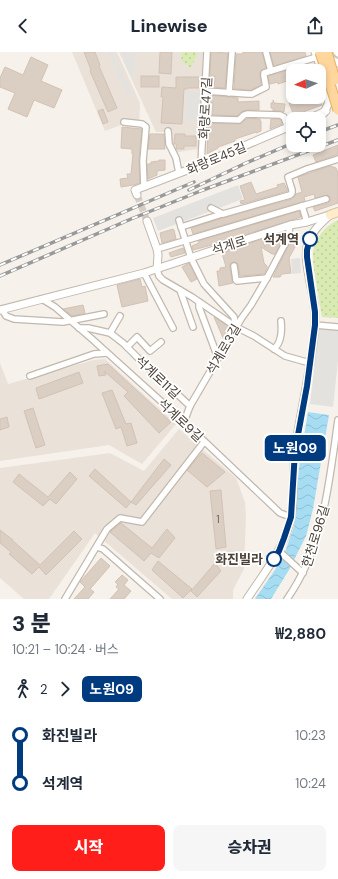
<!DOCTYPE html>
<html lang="ko">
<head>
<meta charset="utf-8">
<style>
	:root { --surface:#fff; --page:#f6f6f7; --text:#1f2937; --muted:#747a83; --accent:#ff1e19 }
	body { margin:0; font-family:"DM Sans","Noto Sans KR",sans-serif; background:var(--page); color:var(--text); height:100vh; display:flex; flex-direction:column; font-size:15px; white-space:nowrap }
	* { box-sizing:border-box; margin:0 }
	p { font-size:13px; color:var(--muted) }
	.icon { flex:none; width:22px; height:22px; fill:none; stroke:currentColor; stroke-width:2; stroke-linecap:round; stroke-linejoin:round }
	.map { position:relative; height:547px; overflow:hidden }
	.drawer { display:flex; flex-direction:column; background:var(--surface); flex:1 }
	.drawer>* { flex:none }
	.badge { padding:0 8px; border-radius:6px; font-size:14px; line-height:26px }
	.needle { width:26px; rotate:267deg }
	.buttons { position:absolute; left:286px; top:12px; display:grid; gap:8px }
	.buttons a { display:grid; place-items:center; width:40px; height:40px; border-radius:8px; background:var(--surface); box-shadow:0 2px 6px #0003; font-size:20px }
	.map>.badge { position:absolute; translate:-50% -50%; box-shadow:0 0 0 2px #fff }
	.legs { display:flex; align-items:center; gap:6px; height:44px; padding:0 12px; font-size:13px }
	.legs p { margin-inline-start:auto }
	.summary { display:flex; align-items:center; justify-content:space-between; height:68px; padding:0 12px }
	h1 { font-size:22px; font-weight:800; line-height:30px }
	.cta { display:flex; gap:8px; margin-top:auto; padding:8px 12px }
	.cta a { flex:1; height:46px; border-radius:8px; background:var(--accent); color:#fff; font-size:16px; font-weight:800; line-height:46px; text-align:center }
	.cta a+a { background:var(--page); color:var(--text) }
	ul { padding:0 12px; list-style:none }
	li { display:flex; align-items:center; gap:14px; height:48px; font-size:15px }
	li i { display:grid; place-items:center; width:6px; height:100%; margin:0 5px; background:currentColor }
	li i::after { content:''; width:10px; height:10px; margin:-5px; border:3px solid; border-radius:50%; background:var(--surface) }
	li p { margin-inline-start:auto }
	li:first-child i { background:linear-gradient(#0000 50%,currentColor 0) }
	li:last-child i { background:linear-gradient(currentColor 50%,#0000 0) }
	header { display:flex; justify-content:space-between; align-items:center; height:52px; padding:0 12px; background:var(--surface); font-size:18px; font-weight:800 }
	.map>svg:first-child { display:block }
	.residential { fill:#eae2d9 }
	.park { fill:url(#park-dots) }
	.parking { fill:#e4e2df }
	.water { fill:url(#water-waves) }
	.building { fill:#dbcec3; stroke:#d3c2b3 }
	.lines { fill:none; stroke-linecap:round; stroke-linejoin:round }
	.tertiary-tunnel { stroke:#d4cec7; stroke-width:7; stroke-dasharray:7 3.5; stroke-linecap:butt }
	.minor-casing { stroke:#c2b8ad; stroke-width:8 }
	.tertiary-casing { stroke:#c2b8ad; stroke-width:9 }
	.secondary-casing { stroke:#dac29c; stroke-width:10 }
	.minor { stroke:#fff; stroke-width:5.5 }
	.tertiary { stroke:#fff; stroke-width:7 }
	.secondary { stroke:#ffeccc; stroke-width:8 }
	.rail-casing { stroke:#999; stroke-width:3.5 }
	.rail { stroke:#fff; stroke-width:2; stroke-dasharray:6; stroke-linecap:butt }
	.primary-bridge-casing { stroke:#e8b167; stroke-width:11; stroke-linecap:butt }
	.primary-bridge { stroke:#ffd69b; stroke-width:9 }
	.line-1-casing { stroke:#fff; stroke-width:9 }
	.line-1 { stroke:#003b80; stroke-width:6 }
	.stop-1-dot { fill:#fff; stroke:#003b80; stroke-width:2 }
	.labels { text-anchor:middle; stroke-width:3.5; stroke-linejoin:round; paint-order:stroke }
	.number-label { font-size:11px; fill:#6f645b }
	.street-label { font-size:13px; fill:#4b4138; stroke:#fff }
	.stop-label { font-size:13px; font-weight:bold; fill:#4b4138; stroke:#fff; text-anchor:end }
</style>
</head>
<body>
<header><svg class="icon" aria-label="back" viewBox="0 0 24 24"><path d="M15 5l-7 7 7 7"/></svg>Linewise<svg class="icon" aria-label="share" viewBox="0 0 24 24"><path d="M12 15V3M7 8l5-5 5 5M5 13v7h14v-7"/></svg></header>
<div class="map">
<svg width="338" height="547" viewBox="0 0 338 547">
	<defs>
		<pattern id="park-dots" width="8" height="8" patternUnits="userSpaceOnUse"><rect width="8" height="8" fill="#d9ebb3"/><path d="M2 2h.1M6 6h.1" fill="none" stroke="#bccb9b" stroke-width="1.8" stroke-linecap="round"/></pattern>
		<pattern id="water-waves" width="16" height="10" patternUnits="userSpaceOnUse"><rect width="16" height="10" fill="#a6ddf3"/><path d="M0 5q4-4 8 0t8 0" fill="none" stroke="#90bfd1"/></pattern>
	</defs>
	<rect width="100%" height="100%" fill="#f6f1eb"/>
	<g class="residential">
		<polygon points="72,0 117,0 140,51 139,75 121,73 105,79"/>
		<polygon points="119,0 203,0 198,97 172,101 172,80 156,80"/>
		<polygon points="105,307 176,372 142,412 109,393 0,409 0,311 8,332 94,308"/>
		<polygon points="179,377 236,426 245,450 246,464 244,517 233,538 233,547 172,547 95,481 49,547 24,547 0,526 0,416 110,401 144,419"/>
	</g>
	<g class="park">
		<polygon points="182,0 197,0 196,6 190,16 181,8"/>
		<path d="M338 168V266L322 265C320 253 318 242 316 230 315 222 313 214 313 205 313 189 323 175 338 168Z"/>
	</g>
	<g class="parking">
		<polygon points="107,0 113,0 132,42 128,44"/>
		<polygon points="120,0 135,0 134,25 130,24"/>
		<polygon points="186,39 200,40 198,69 185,69"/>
		<polygon points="238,133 243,147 158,179 153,166"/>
		<polygon points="300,206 301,221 292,222 291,207"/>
		<polygon points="319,276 338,278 338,309 333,355 310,352"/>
	</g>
	<polygon class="water" points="308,360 329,363 313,457 306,484 289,518 271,547 255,547 283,506 294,474 299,416"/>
	<g class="building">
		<polygon points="84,0 95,0 100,13 99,14 117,56 108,60 90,19 91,18"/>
		<polygon points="160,0 172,0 171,22 159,21"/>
		<polygon points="211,0 228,1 225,36 214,35 215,24 210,24"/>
		<polygon points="243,0 262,0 266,16 261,18 260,21 261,33 251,38 234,37 236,2 243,2"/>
		<polygon points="270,0 305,0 306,4 274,14"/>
		<polygon points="31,5 48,13 41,29 62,38 54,56 34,48 27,65 8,57 15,41 0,35 0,26 5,15 23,23"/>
		<polygon points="308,12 310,19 293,19 293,27 278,32 278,30 270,32 268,24"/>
		<rect x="141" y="24" width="18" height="11"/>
		<polygon points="176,25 199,25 199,36 187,36 187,37 184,37 182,72 161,71 163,45 161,45 162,35 176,36"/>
		<polygon points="209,43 238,46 238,50 259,49 259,58 246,58 241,60 237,64 212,63 213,51 208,51"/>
		<polygon points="306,45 318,45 322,53 303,60 304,62 295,66 289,51"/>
		<polygon points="273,48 274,51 285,52 284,60 280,59 273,59 273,56 271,56 271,51 273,51"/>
		<polygon points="103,57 108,70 103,72 98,59"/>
		<polygon points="248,66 260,67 260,69 261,69 261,79 256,81 256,80 235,87 235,89 218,95 218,96 207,102 208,71 239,72"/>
		<polygon points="271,67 279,67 281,68 282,72 270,77"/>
		<polygon points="122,75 142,77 139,109 140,131 133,133 121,135 120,127 128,126 127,122 131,122 133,102 132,102 132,97 121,96"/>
		<polygon points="150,82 164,82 165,97 148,97"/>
		<polygon points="175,82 185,82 185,84 196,84 196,94 184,94 184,97 176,97 177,92 174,92"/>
		<polygon points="338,93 338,102 316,110 313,103"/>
		<polygon points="159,108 165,108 165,118 157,119 157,123 148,127 147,112 151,112 151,110 159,109"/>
		<polygon points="330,114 336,116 338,121 338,151 315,159 313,155 328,151 330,148 330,146 329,144 327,143 315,146 314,142 304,145 305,149 193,182 191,176 223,166 292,147 296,142 302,140 298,125"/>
		<polygon points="251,130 256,142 278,135 277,133 284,131 288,139 241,152 240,149 245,148 240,134"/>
		<polygon points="299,159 301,165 219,191 193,198 192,194 199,191 198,189"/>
		<polygon points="173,177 174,178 176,187 162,191 160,181"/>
		<polygon points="281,181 284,185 275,202 272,202 261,195 264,211 267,214 267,216 264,222 240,224 238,212 235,210 233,210 230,212 230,215 232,229 233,231 219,234 217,219 220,219 220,216 226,215 222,201 262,187 265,195 271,184"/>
		<polygon points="292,186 296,187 295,190 295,195 289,206 291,221 282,222 280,225 273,225"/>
		<polygon points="183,196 185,201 171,205 169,201"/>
		<polygon points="189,211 197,227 191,230 182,215"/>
		<polygon points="140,227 142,235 145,234 148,249 122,255 117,233"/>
		<polygon points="83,253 85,261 72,264 63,257"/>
		<polygon points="214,265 231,276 224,288"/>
		<polygon points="108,312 171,370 159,381 124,344 128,340 104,319 106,323 99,324 97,314"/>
		<polygon points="79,320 83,331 39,347 36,336"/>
		<polygon points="112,338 126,372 131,371 137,391 127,394 121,375 116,377 102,341"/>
		<polygon points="33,356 45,393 36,396 24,359"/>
		<polygon points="7,365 9,375 0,378 0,367"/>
		<polygon points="202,401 225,420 207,435 187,418"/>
		<polygon points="164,407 171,413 136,453 131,450"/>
		<polygon points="95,417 131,450 126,456 89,424"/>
		<polygon points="70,420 77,427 56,452 50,447 43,454 13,430 19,422 48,445"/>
		<polygon points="221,438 226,495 216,497 210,439"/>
		<polygon points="121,471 152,496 167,477 175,486 159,506 151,501 144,509 110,480"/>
		<polygon points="0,478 13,488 12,488 40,513 74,479 82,487 46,523 39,515 32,522 9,502 11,500 0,491"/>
		<polygon points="101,506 110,514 90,537 94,540 88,547 74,547 85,535 80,530"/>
		<polygon points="158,509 192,537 183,546 152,518"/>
		<polygon points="215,511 221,519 197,545 191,539"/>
		<polygon points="122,523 128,528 124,533 131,539 124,547 110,547 119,537 116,535 118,532 115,530"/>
	</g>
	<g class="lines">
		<polyline class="tertiary-tunnel" points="137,143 147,169"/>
		<g class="minor-casing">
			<g id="minor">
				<polyline points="266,0 271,19"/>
				<polyline points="206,39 248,42 252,42 266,35 264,24 264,21 317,5"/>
				<polyline points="229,41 232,0"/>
				<polyline points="204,67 239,68 244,63 247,62 280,63 284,65 288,76"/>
				<polyline points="124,70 142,72 146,75 143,109 144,135"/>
				<polyline points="168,79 169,92 176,106 179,121"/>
				<polyline points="201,112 207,0"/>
				<polyline points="302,154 326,147"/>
				<polyline points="211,156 223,162 290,143 292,141 292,138 288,125 307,117 338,107"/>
				<polyline points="179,168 191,206 204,232 234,265 236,275"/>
				<polyline points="181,175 222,162"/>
				<polyline points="157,197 302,154 307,170"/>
				<polyline points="234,214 236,228 237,229 267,226"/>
				<polyline points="157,217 159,224 163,228 192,245 236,275 254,284 285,304 310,311"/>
				<polyline points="144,221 173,276"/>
				<polyline points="180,238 193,275"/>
				<polyline points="42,247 55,255 92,287 184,370 280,461 291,465"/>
				<polyline points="199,250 199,255 218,306"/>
				<polyline points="2,257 6,264 14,267 63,270 104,262"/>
				<polyline points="315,273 338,275"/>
				<polyline points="79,276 88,276 110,281 123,291 144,312 160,326 190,354"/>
				<polyline points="110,281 120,264"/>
				<polyline points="127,295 137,285 150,299 161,290"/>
				<path d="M274 297C282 290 282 279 281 269"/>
				<polyline points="30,324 94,302 107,301"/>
				<polyline points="184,370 190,354 218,306 241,267 251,253 267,226 288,186 290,173"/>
				<polyline points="97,495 103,497 160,547"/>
				<polyline points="279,499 303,521"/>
				<polyline points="65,547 107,477 120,466 142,470 204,390"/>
				<path d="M287 547C324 495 329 430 338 368"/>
			</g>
		</g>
		<g class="tertiary-casing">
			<g id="tertiary">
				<path d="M315 0C319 10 330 42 328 52 327 55 325 58 324 61"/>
				<polyline points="337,0 338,1"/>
				<polyline points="326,5 338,11"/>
				<polyline points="308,67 326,59"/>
				<polyline points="137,143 135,138 190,117 293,73"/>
				<polyline points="147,169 157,197 158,203 157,217"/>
				<polyline points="0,258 144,221 290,173 307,170 326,164"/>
				<path d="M247 547C264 521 285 496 291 465 295 444 292 420 295 398 301 356 312 315 315 272 316 259 313 244 310 230 308 218 304 204 308 191 312 179 321 171 330 163"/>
			</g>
		</g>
		<g class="secondary-casing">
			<polyline id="secondary" points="330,163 338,160"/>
		</g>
		<use href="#minor" class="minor"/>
		<use href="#tertiary" class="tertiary"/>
		<use href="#secondary" class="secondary"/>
		<g class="rail-casing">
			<g id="rail">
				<polyline points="319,80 338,73"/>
				<polyline points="189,138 246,111 293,91"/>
				<polyline points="0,213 194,130"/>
				<polyline points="0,224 131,167 203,138 338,88"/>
			</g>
		</g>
		<use href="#rail" class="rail"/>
		<g class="primary-bridge-casing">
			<g id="primary-bridge">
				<polyline points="320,0 338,58"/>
				<polyline points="327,0 335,28"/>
			</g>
		</g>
		<use href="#primary-bridge" class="primary-bridge"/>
	</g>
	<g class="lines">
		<g class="line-1-casing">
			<polyline id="line-1" points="274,507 279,499 284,486 291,465 295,399 307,334 315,273 315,260 307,205 307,198 310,187"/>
		</g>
		<use href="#line-1" class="line-1"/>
	</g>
	<g class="stop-1-dot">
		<circle cx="310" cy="187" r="7"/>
		<circle cx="274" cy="507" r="7"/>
	</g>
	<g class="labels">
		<g class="number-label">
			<text x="218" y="471">1</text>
		</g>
		<g class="street-label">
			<text transform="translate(205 56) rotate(-87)" y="5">화랑로47길</text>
			<text transform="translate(216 106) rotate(-23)" y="5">화랑로45길</text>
			<text transform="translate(229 193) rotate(-18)" y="5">석계로</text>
			<text transform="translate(223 297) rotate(-60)" y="5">석계로3길</text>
			<text transform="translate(158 325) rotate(43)" y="5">석계로11길</text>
			<text transform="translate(181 368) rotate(43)" y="5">석계로9길</text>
			<text transform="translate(315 484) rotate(-73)" y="5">한천로96길</text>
		</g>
		<g class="stop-label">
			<text x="299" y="192">석계역</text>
			<text x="263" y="512">화진빌라</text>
		</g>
	</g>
</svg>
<div class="buttons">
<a><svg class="needle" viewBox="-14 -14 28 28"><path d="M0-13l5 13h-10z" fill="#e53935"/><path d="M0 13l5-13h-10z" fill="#747a83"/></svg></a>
<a><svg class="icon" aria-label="locate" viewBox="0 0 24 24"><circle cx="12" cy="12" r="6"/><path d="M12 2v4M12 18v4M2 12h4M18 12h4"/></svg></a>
</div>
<b class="badge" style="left:295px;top:396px;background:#003b80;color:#fff">노원09</b>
</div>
<section class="drawer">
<div class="summary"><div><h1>3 분</h1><p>10:21 – 10:24 · 버스</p></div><b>₩2,880</b></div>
<div class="legs"><svg class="icon" aria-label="walk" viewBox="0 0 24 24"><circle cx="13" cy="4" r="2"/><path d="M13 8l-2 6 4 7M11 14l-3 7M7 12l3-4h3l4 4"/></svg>2<svg class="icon" aria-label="forward" viewBox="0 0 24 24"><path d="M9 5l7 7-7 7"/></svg><b class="badge" style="background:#003b80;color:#fff">노원09</b></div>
<ul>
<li><i style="color:#003b80"></i><b>화진빌라</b><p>10:23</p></li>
<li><i style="color:#003b80"></i><b>석계역</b><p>10:24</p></li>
</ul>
<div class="cta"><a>시작</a><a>승차권</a></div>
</section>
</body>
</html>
